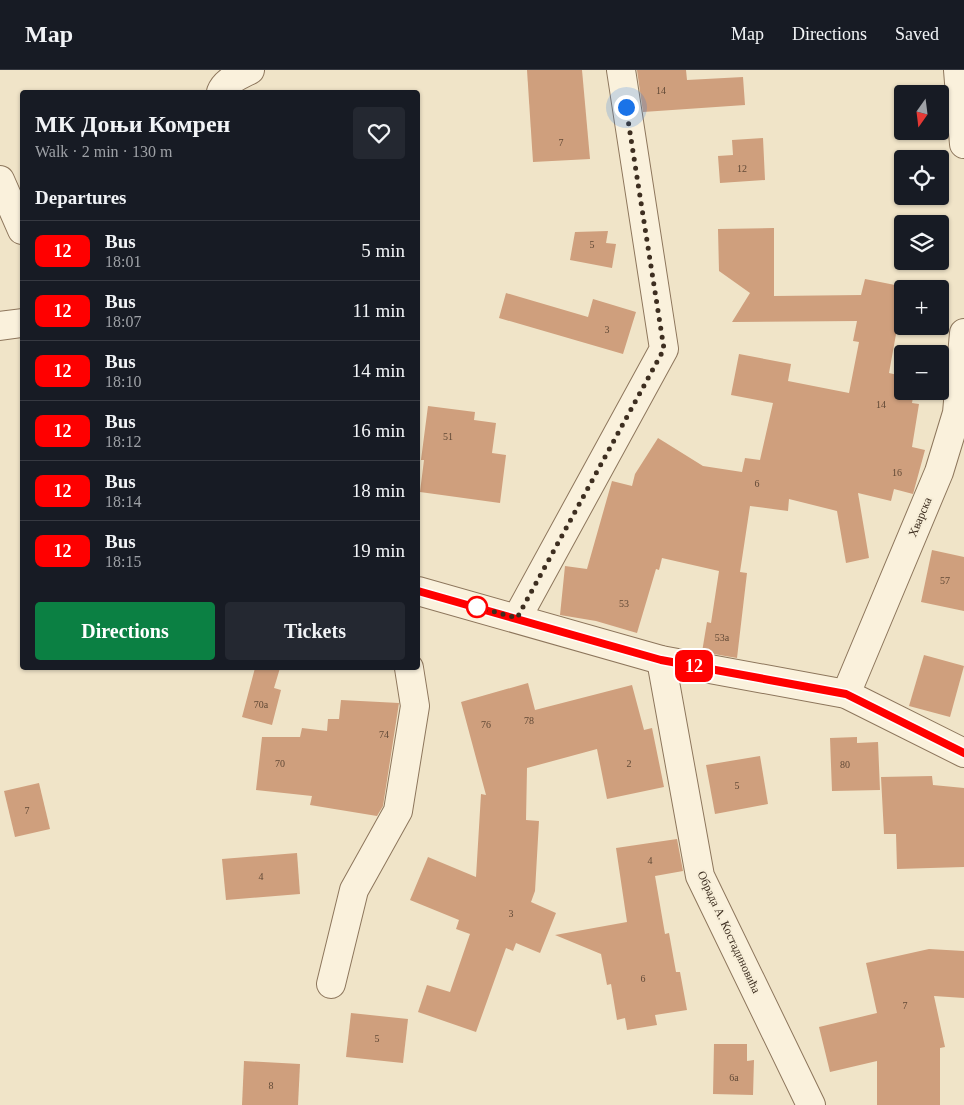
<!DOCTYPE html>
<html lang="en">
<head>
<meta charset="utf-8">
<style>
	:root { --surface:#171b24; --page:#242831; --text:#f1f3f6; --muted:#9ea1a6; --line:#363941; --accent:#0b8043 }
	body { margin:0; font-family:"Times New Roman",serif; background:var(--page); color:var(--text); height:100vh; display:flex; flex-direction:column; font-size:19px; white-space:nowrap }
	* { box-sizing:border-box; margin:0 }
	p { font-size:16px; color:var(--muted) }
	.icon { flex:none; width:28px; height:28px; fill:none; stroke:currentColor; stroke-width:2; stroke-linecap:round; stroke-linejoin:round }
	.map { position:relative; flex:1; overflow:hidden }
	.side { position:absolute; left:20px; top:20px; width:400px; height:580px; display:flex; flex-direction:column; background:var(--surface); border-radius:5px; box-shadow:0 1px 4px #0004 }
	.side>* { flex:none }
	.badge { padding:0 10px; border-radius:8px; font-size:18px; line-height:32px }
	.needle { width:32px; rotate:194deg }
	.tools { position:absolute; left:894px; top:15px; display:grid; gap:10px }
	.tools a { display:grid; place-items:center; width:55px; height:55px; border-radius:5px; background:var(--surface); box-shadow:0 1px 4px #0004; font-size:25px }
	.you { position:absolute; width:25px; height:25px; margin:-12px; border:4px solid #fff; border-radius:50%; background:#1a73e8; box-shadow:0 0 0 8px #1a73e833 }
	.map>.badge { position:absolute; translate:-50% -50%; box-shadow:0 0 0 2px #fff }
	h2 { padding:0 15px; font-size:19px; line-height:45px }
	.round { display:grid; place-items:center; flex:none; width:52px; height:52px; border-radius:5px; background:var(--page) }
	.head { display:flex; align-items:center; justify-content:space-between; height:85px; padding:0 15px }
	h1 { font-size:24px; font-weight:600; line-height:38px }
	.action { display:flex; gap:10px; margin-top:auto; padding:10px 15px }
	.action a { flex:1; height:58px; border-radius:5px; background:var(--accent); color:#fff; font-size:20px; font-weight:600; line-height:58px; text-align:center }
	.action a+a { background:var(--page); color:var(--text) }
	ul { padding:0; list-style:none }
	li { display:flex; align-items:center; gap:15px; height:60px; padding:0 15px; border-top:1px solid var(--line) }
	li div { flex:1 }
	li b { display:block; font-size:19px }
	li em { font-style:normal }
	li .badge { min-width:55px; font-weight:700; text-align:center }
	header { display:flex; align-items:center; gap:30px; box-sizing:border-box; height:70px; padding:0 25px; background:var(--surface); border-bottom:1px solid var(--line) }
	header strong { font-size:24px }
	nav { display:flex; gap:28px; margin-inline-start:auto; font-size:18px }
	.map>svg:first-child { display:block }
	.building { fill:#cf9f7d }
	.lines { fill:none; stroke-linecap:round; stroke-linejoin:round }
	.minor-casing { stroke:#8d765c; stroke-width:30 }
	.minor { stroke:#faf1dc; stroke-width:28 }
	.line-casing { stroke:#fff; stroke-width:11 }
	.line { stroke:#f00; stroke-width:8 }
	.walk { stroke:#3d2e20; stroke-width:5; stroke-dasharray:0 9 }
	.stop-dot { fill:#fff; stroke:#f00; stroke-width:2.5 }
	.labels { text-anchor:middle; stroke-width:4; stroke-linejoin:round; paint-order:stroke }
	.number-label { font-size:10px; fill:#624a37 }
	.street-label { font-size:12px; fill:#3d2e20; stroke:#f7eed8 }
</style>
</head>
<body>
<header>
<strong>Map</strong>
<nav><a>Map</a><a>Directions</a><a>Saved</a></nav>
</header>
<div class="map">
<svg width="964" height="1035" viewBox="0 0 964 1035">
	<rect width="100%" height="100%" fill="#f0e4c8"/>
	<g class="building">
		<polygon points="527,0 582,0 590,89 533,92"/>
		<polygon points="637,0 686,0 687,10 743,7 745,35 643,42"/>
		<polygon points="763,68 765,110 720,113 718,86 733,85 732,70"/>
		<polygon points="774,158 774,226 861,225 865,209 905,217 902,219 902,231 889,303 902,306 902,321 914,321 912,333 919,334 912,377 925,380 913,424 894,419 891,431 858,423 869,488 846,493 837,441 789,429 788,441 750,436 740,502 747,503 737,588 702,582 707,552 711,553 719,501 662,488 659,500 656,499 637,563 596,551 560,545 565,496 587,499 612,411 632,416 635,404 658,368 703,396 742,402 745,388 760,390 773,333 731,325 739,284 791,294 788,311 849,323 859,272 853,271 857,251 732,252 750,223 719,201 718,159"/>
		<polygon points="608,161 606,173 616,174 612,198 570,190 575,162"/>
		<polygon points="506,223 588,247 593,229 636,242 623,284 499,248"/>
		<polygon points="428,336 475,342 474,350 496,353 492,383 506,385 500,433 420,422 424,390 421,390"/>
		<polygon points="932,480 964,487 964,541 921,532"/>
		<polygon points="924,585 964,596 950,647 909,636"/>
		<polygon points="255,598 280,598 274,618 281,620 272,655 242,647"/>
		<polygon points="528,613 535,640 632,615 644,660 652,658 664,717 607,729 597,679 527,698 526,750 539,751 535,821 531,832 556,843 540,883 516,873 513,881 506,878 476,962 418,942 427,915 450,922 470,864 456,859 459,850 410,830 428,787 476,807 481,724 486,725 461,632"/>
		<polygon points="341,630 399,633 383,736 377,746 310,735 312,726 256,720 262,667 300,667 302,658 327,661 328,649 339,649"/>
		<polygon points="857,667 857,673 878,672 880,720 832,721 830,668"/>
		<polygon points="760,686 768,734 715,744 706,695"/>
		<polygon points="932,706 933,715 964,718 964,797 897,799 896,764 884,764 881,707"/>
		<polygon points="39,713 50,759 15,767 4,721"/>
		<polygon points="677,769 683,801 655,806 665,864 669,863 676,902 680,902 687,940 655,945 657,955 627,960 625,948 617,950 611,914 607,915 601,884 555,865 627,852 616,778"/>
		<polygon points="297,783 300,824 226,830 222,789"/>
		<polygon points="929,879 964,881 964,928 934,926 945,977 940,978 940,1035 877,1035 877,991 830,1002 819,957 877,943 866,893"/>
		<polygon points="351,943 408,949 403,993 346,987"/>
		<polygon points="714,974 747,974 747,991 754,990 753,1025 713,1024"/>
		<polygon points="244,991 300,994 298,1035 242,1035"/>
	</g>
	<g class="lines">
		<g class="minor-casing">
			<g id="minor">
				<polyline points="958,0 964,74"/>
				<path d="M221 22C225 11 240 5 250 0"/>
				<polyline points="0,110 22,160"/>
				<polyline points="0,256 22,253"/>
				<polyline points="418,521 661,590 846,624 964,683"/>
				<polyline points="517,548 664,279 621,0"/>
				<polyline points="661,590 700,806 811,1035"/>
				<polyline points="846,624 939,402 957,343 964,263"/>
				<polyline points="331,914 354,820 398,741 415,636 409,598"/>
			</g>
		</g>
		<use href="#minor" class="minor"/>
	</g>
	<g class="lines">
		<g class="line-casing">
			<polyline id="line" points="418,521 661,590 846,624 964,683"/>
		</g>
		<use href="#line" class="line"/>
		<polyline class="walk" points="477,537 517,548 664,279 626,37"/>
	</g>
	<circle class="stop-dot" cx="477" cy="537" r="10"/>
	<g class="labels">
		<g class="number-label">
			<text x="661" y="24">14</text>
			<text x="561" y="76">7</text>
			<text x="742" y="102">12</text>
			<text x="592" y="178">5</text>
			<text x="607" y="263">3</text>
			<text x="881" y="338">14</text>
			<text x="448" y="370">51</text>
			<text x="897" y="406">16</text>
			<text x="757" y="417">6</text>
			<text x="945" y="514">57</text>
			<text x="624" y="537">53</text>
			<text x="722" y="571">53a</text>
			<text x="261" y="638">70a</text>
			<text x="529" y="654">78</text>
			<text x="486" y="658">76</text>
			<text x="384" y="668">74</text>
			<text x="280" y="697">70</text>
			<text x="629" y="697">2</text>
			<text x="845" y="698">80</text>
			<text x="737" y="719">5</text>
			<text x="27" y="744">7</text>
			<text x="650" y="794">4</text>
			<text x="261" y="810">4</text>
			<text x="511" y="847">3</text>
			<text x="643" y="912">6</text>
			<text x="905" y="939">7</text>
			<text x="377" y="972">5</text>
			<text x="734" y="1011">6a</text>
			<text x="271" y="1019">8</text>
		</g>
		<g class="street-label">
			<text transform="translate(920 447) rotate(-67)" y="4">Хварска</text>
			<text transform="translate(729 862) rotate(65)" y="4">Обрада А. Костадиновића</text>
		</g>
	</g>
</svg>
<div class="tools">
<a><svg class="needle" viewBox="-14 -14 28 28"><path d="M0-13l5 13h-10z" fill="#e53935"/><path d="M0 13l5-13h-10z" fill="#9ea1a6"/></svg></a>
<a><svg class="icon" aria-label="locate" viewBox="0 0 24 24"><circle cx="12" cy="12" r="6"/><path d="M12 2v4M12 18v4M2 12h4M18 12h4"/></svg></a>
<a><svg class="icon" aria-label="layers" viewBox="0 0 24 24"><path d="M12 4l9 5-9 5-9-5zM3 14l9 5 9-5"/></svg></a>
<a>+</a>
<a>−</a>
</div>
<div class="you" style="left:626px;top:37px"></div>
<b class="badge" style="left:694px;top:596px;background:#f00;color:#fff">12</b>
<section class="side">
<div class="head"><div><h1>МК Доњи Комрен</h1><p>Walk · 2 min · 130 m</p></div><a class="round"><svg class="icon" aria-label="heart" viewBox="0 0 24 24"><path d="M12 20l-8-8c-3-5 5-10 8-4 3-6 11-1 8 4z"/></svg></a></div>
<h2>Departures</h2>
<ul>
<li><span class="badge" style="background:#f00;color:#fff">12</span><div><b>Bus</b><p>18:01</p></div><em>5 min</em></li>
<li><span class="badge" style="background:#f00;color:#fff">12</span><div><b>Bus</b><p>18:07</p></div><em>11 min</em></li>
<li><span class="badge" style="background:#f00;color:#fff">12</span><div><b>Bus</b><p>18:10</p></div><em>14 min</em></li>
<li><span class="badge" style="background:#f00;color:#fff">12</span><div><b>Bus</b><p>18:12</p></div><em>16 min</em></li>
<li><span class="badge" style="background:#f00;color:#fff">12</span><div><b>Bus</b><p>18:14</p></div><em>18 min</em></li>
<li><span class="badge" style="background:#f00;color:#fff">12</span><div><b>Bus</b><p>18:15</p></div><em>19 min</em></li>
</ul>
<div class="action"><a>Directions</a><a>Tickets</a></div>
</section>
</div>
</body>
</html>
